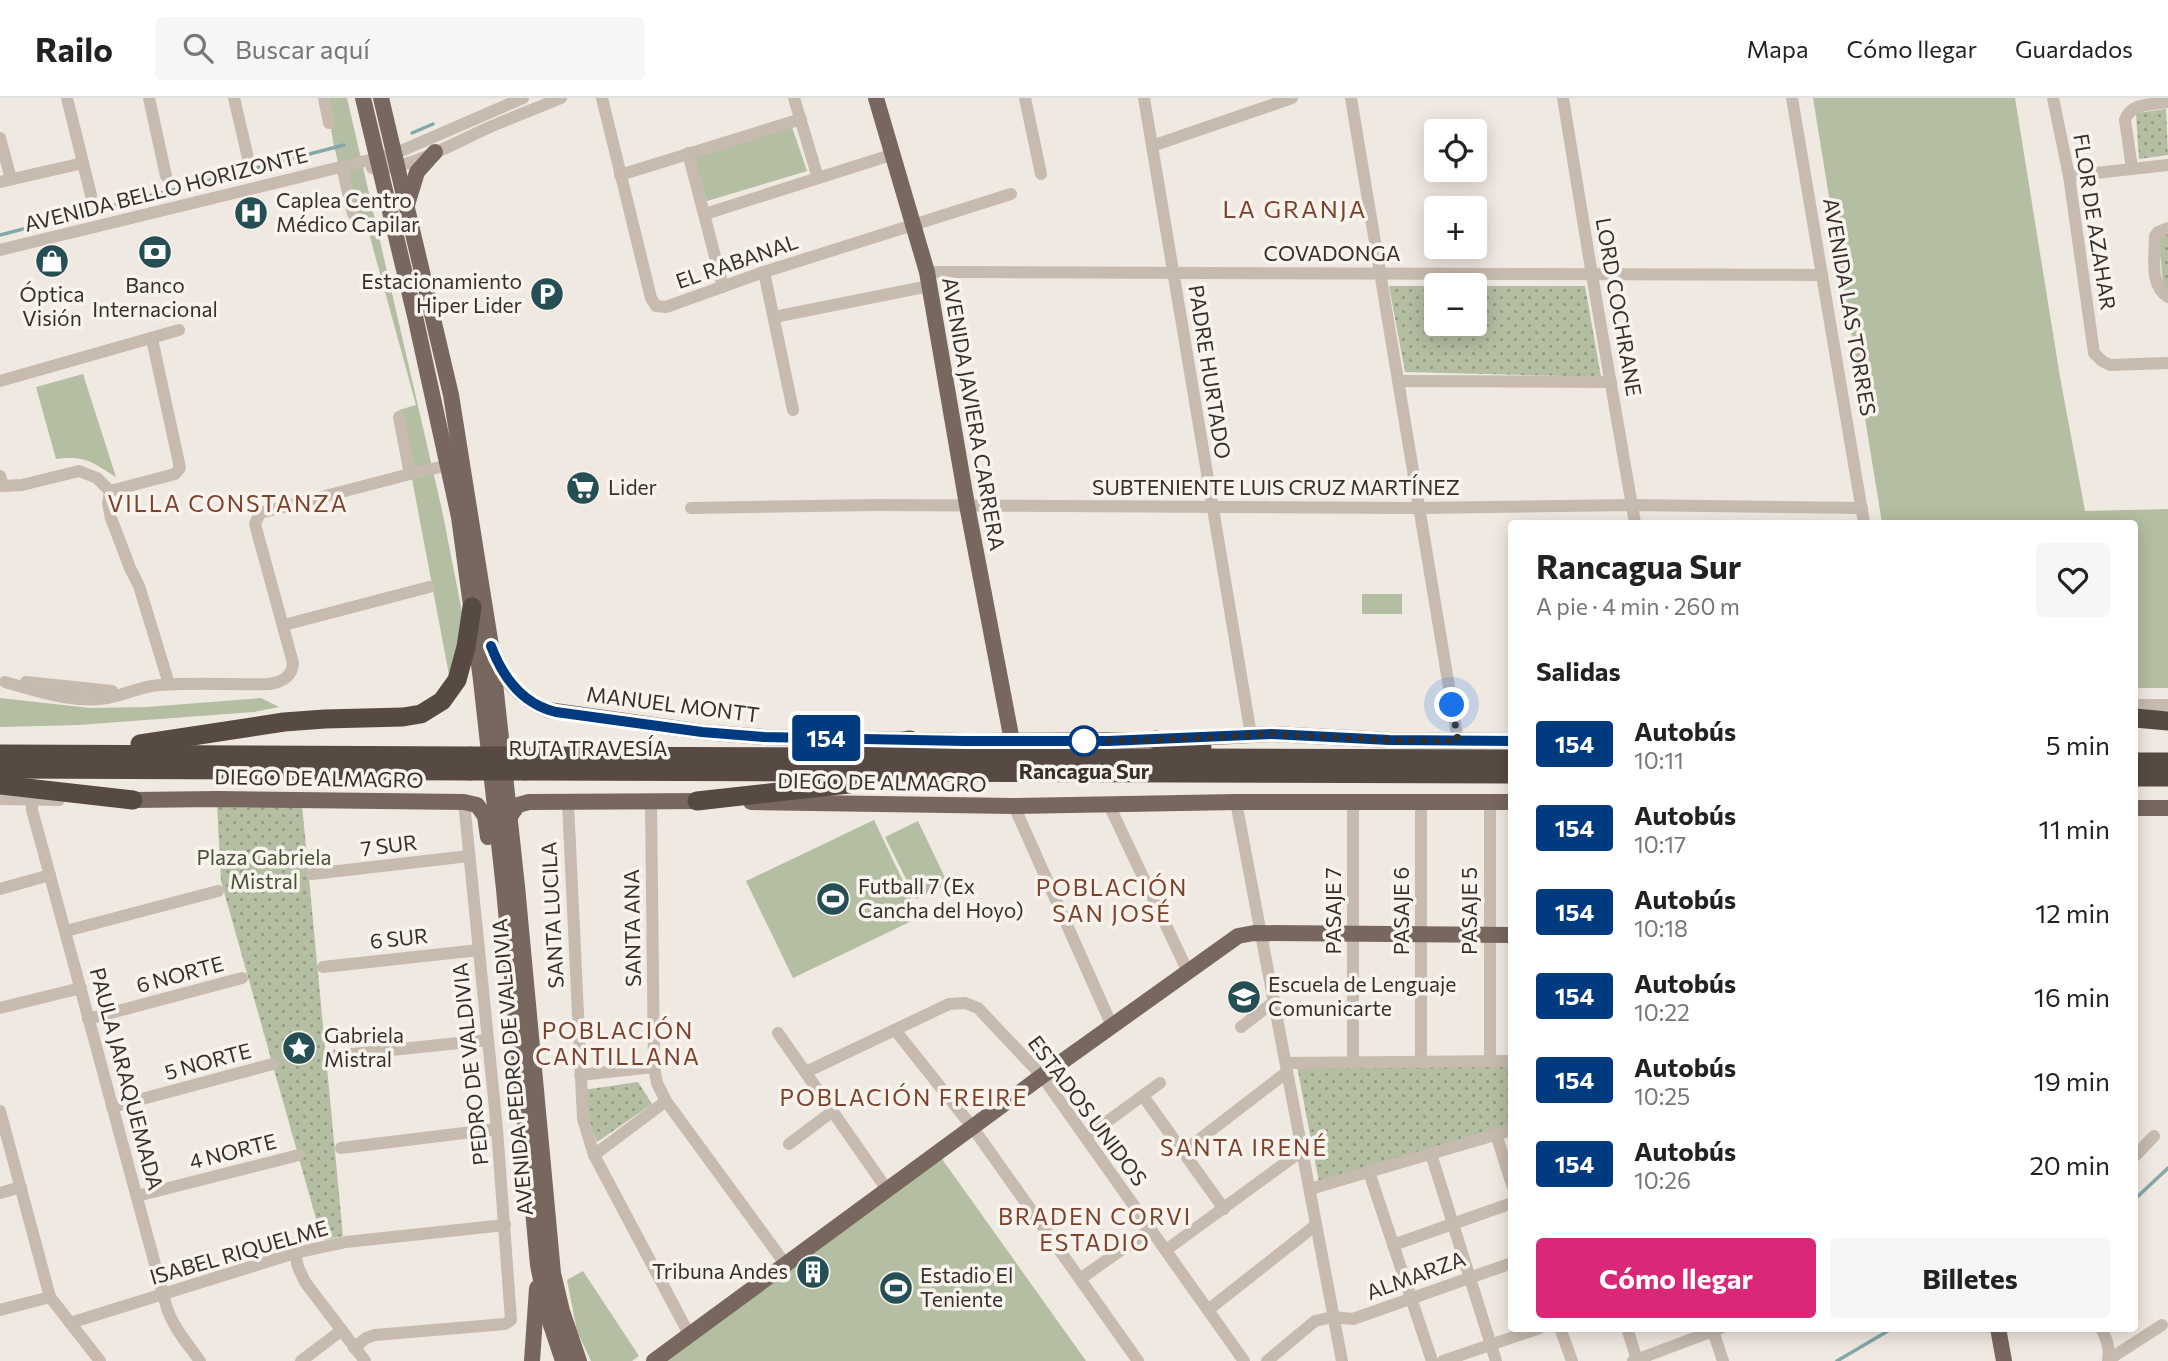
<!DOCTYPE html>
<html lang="es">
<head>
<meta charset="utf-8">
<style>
	:root { --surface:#fff; --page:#f6f6f6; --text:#222; --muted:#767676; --line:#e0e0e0; --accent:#db2777 }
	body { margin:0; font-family:Commissioner,sans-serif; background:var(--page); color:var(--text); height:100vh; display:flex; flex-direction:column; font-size:26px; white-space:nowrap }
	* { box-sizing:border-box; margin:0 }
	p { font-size:23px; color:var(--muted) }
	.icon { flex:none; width:38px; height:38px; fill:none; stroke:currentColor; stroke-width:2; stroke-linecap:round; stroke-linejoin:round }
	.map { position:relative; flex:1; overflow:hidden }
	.sheet { position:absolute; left:1508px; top:422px; width:630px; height:812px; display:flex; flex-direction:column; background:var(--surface); border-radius:7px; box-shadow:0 4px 18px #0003 }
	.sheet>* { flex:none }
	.badge { padding:0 14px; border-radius:5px; font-size:24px; line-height:46px }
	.buttons { position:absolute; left:1424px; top:21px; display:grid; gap:14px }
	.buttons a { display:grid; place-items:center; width:63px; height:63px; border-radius:7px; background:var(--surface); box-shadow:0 4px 18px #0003; font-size:35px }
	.you { position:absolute; width:35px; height:35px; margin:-18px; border:5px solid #fff; border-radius:50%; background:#1a73e8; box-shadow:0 0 0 10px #1a73e833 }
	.map>.badge { position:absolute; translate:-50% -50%; box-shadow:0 0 0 4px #fff }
	h2 { padding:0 28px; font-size:26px; line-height:63px }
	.round { display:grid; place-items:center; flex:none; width:74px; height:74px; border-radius:7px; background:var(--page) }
	.summary { display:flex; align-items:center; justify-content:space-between; height:119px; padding:0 28px }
	h1 { font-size:33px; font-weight:700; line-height:52px }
	.button { display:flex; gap:14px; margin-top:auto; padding:14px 28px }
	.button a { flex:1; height:80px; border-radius:7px; background:var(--accent); color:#fff; font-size:28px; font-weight:700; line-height:80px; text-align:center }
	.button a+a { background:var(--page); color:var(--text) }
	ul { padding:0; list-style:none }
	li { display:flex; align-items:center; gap:21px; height:84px; padding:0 28px }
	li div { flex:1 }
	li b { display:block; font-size:26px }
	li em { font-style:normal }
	li .badge { min-width:77px; font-weight:700; text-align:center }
	header { display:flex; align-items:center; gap:42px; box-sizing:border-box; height:98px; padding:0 35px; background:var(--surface); border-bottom:2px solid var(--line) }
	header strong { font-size:33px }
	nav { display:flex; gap:38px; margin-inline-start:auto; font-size:24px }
	.search { width:490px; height:63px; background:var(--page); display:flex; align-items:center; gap:18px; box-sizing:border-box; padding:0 24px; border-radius:7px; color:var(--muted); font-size:26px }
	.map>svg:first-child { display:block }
	.grass { fill:#b4bea2 }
	.park { fill:url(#park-dots) }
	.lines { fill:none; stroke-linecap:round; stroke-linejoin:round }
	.stream { stroke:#83a8aa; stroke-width:3.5 }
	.minor { stroke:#c7baae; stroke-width:12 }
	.major { stroke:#77675e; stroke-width:16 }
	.highway { stroke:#574a43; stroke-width:19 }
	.highway-bridge { stroke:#574a43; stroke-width:19 }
	.line-casing { stroke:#fff; stroke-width:16 }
	.line { stroke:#003b80; stroke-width:10 }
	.walk { stroke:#372f2b; stroke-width:7; stroke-dasharray:0 12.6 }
	.stop-dot { fill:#fff; stroke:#003b80; stroke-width:3.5 }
	.labels { text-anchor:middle; stroke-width:7; stroke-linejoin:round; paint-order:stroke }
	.street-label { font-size:21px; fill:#372f2b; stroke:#f8f3ed }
	.poi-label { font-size:21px; fill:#372f2b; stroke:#f8f3ed; text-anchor:start }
	.stop-label { font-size:21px; font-weight:bold; fill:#372f2b; stroke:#f8f3ed }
	.park-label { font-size:21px; fill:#465232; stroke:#f8f3ed }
	.neighbourhood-label { font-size:23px; letter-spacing:2px; fill:#7c422e; stroke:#f8f3ed }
	.quarter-label { font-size:24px; letter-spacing:2px; fill:#7c422e; stroke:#f8f3ed }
</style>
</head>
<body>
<header>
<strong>Railo</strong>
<div class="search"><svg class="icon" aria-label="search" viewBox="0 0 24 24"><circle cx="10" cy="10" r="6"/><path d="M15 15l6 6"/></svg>Buscar aquí</div>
<nav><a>Mapa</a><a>Cómo llegar</a><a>Guardados</a></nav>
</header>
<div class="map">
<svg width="2168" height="1263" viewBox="0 0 2168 1263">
	<defs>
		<pattern id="park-dots" width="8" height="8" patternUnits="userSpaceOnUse" patternTransform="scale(1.75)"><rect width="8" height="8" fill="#b4bea2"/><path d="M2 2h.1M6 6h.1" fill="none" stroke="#939b84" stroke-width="1.8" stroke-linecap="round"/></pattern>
	</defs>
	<rect width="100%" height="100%" fill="#f0e9e1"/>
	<g class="grass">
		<polygon points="327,0 347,0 442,412 463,519 450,582 399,312 416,307 364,117 352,120 333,44"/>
		<polygon points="1813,0 2015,0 2060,279 2085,413 2168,411 2168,590 2135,590 2135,425 1882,425"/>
		<polygon points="791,26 807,73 707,103 692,57"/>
		<path d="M83 276 116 379C92 364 85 357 56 361L36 289Z"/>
		<rect x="1362" y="496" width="40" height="20"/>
		<polygon points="0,600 90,610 147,609 261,600 279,609 254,614 78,627 0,629"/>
		<polygon points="874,722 920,819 793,880 746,783"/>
		<polygon points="918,723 948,786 916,801 885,739"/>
		<polygon points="942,1061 1086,1263 667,1263"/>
		<polygon points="583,1173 639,1258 632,1263 591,1263 577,1233 567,1182"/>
	</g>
	<g class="park">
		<polygon points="2166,11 2168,57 2139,61 2136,15"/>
		<polygon points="2168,134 2168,192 2163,187 2159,141"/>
		<polygon points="1389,188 1437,188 1437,226 1475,226 1475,188 1585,188 1601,279 1405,274"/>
		<polygon points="217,706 302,707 343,1138 325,1142 320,1135 221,783"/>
		<polygon points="1512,967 1512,1038 1320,1090 1297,968"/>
		<polygon points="638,984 652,1006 597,1044 591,1029 583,992"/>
	</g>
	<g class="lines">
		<g class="stream">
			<polyline points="412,35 433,26"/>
			<polyline points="0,137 344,47"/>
			<polyline points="2135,1101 2168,1070"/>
			<polyline points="1837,1263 1893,1230"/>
		</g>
		<g class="minor">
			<polyline points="67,0 91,97"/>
			<polyline points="149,0 166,78"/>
			<polyline points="234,0 248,60"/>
			<polyline points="324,0 329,25"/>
			<polyline points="602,0 651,200 656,208 666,209 764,174 1011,96"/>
			<polyline points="794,0 818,80"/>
			<polyline points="1025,0 1041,76"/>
			<polyline points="1144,0 1251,637"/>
			<polyline points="1351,0 1458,643"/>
			<polyline points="1563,0 1592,177 1635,425"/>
			<polyline points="1792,0 1864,425"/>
			<polyline points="2053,0 2069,78 2094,255 2102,263 2110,267 2168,265"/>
			<polyline points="0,40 11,81"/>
			<polyline points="1152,48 1292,0"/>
			<polyline points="688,55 723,189"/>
			<polyline points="342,69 353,116"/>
			<path d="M372 70C404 75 460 42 490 29 513 19 537 10 561 0"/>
			<path d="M2132 70 2125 22C2131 4 2152 7 2168 4"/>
			<polyline points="620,77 801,21"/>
			<polyline points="2069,78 2168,67"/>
			<polyline points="0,84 83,65"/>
			<polyline points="705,116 894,56"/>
			<path d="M2168 130 2158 134 2155 138C2155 158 2149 188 2168 199"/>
			<polyline points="0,152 394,56 523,0"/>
			<polyline points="764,174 793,312"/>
			<polyline points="927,174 1822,177"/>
			<polyline points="774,219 929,188"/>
			<polyline points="0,283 179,232"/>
			<polyline points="1399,283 1611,284"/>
			<polyline points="399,319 410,376"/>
			<polyline points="0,378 3,388 22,387 79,373 97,380 110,393 108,405 111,420 130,470 139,488 169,586"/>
			<polyline points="110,393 175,376 180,370 152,241"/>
			<polyline points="691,410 876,407 1418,410 1632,407 1862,410"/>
			<polyline points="284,527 429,489"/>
			<path d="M5 584C37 593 74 606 107 600 125 597 141 588 160 587 196 584 233 587 269 586 282 584 292 579 293 565L255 426 260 415 410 376 449 367"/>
			<polyline points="26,584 112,593"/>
			<polyline points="2135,607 2168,607"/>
			<polyline points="0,701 59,702"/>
			<path d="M32 701V712L43 752 166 1207C172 1228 187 1245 200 1263"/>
			<polyline points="651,703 654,969 657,985 666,1003 786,1167"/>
			<polyline points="1236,704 1342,1263"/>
			<polyline points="568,705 583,1021 594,1057 690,1238"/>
			<polyline points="1109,707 1188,874"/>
			<polyline points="1014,708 1112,928"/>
			<polyline points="312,776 469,758"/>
			<polyline points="0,791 50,777"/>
			<polyline points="66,833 218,793"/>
			<polyline points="323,869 479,852"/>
			<polyline points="0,910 81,890"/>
			<polyline points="88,921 242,880"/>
			<polyline points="1241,929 1275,903"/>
			<polyline points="895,932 973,1030 1138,1263"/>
			<polyline points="778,935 888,1093"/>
			<polyline points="333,958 488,942"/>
			<polyline points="1490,963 1490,704"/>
			<polyline points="1421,964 1421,704"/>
			<polyline points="1286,965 1512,963"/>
			<polyline points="1353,965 1353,704"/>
			<polyline points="806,974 949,906 965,905 978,910 1042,978 1244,1263"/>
			<polyline points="580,977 654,969"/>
			<polyline points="1143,998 1224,1111"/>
			<polyline points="112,1009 273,966"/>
			<polyline points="0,1013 50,1199 100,1263"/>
			<polyline points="1496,1036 1512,1087"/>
			<polyline points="1086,1039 1160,985"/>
			<polyline points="789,1046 833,1013"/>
			<polyline points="341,1050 497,1031"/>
			<polyline points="1183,1054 1287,974"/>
			<polyline points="1431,1056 1496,1263"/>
			<polyline points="594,1057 666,1003"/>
			<polyline points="2135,1058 2154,1038"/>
			<polyline points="1369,1074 1432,1263"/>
			<polyline points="1310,1091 1512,1032"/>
			<polyline points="0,1095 21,1089"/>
			<polyline points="137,1098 299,1057"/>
			<polyline points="1393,1147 1512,1105"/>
			<polyline points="1166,1152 1303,1052"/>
			<polyline points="295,1155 298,1169 305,1184 365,1263"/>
			<polyline points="1080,1181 1151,1131"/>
			<polyline points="0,1212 50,1199"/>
			<polyline points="1208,1212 1316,1127"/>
			<polyline points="70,1225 295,1155 346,1144 505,1127"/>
			<polyline points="1560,1230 1572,1263"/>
			<polyline points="1627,1230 1637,1262"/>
			<polyline points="1712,1230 1723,1263"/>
			<path d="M2101 1230C2107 1242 2110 1249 2108 1263"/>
			<polyline points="354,1250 366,1240 375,1237 505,1226 511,1222 497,1031 464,704"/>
			<polyline points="2108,1262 2162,1227"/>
			<polyline points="301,1263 342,1232"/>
			<polyline points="1267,1263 1315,1223 1333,1219 1353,1221 1512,1165"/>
			<polyline points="1443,1263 1540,1230"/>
			<polyline points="1633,1263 1721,1230"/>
		</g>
		<g class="major">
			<polyline points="363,0 415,218 459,419 481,582 504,791 538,1167 549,1221 563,1263"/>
			<polyline points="381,0 451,297 491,548 517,788 553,1175 562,1213 579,1263"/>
			<polyline points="876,0 927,174 967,407 1012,643"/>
			<polyline points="407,107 417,74 435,54"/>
			<path d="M497 562C508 586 523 603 548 612L702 634 764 639 964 643 1156 642 1272 636 1389 642 1512 643"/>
			<polyline points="133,702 218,701 464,704 477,707 485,718 488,739"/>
			<polyline points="751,704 1014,708 1236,704 1512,704"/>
			<polyline points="2135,710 2168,710"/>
			<polyline points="510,718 518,707 529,704 708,703"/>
			<polyline points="1998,1230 2004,1263"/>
			<polyline points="532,1263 537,1190"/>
			<polyline points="654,1263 1042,978 1238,838 1254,835 1512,837"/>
		</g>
		<g class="highway">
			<polyline points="2135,620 2168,623"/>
			<polyline points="1156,642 1202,650"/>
			<polyline points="140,646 284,624 325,621 403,619 421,616 442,603 457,582 466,549 472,509"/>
			<polyline points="863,649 910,642"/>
			<polyline points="0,656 470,658"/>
			<polyline points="524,658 1512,661"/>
			<polyline points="2135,664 2168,664"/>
			<polyline points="0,671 470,673"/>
			<polyline points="525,673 1512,676"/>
			<polyline points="2135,679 2168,679"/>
			<polyline points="0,687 133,702"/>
			<polyline points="697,703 849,686"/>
		</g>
		<g class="highway-bridge">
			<polyline points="470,658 524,658"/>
			<polyline points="470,673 525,673"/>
		</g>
	</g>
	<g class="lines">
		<g class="line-casing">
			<path id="line" d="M491 548C503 580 522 606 556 614L702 634 764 639 964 643H1108L1272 636 1389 642 1512 643"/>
		</g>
		<use href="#line" class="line"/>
		<polyline class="walk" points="1084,643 1156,642 1272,636 1389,642 1458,643 1452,607"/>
	</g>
	<defs>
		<g id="hospital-disc" transform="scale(1.75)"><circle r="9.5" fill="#254f54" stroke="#f8f3ed"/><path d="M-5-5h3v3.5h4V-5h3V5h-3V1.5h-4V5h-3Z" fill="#fff"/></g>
		<g id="bank-disc" transform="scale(1.75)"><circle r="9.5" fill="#254f54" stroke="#f8f3ed"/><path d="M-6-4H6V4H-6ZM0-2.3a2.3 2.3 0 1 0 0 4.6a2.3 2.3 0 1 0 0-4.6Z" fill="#fff"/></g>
		<g id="shop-disc" transform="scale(1.75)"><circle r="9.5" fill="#254f54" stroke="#f8f3ed"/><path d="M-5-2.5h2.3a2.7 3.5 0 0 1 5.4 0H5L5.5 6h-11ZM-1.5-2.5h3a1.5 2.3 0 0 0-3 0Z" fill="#fff"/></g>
		<g id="parking-disc" transform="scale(1.75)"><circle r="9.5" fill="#254f54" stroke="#f8f3ed"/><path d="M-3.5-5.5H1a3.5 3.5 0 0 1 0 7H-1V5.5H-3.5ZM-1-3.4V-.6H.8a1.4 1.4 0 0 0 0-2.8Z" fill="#fff"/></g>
		<g id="supermarket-disc" transform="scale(1.75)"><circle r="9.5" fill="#254f54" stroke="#f8f3ed"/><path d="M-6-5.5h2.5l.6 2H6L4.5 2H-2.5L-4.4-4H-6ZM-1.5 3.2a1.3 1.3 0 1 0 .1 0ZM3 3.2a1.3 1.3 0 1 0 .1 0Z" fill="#fff"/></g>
		<g id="stadium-disc" transform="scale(1.75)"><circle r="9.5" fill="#254f54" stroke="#f8f3ed"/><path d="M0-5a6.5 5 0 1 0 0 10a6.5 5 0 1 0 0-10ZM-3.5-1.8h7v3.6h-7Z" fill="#fff"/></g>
		<g id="school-disc" transform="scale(1.75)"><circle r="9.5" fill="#254f54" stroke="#f8f3ed"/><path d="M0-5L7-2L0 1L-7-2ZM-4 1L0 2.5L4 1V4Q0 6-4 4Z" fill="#fff"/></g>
		<g id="sight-disc" transform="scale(1.75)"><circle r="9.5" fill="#254f54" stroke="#f8f3ed"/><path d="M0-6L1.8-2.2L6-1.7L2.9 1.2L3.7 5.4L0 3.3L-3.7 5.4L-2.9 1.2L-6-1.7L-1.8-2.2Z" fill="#fff"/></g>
		<g id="building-disc" transform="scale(1.75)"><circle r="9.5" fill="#254f54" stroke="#f8f3ed"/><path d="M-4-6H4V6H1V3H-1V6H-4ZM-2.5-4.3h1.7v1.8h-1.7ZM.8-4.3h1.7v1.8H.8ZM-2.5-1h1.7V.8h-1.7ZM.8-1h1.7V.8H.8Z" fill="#fff"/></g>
	</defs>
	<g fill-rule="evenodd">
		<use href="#hospital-disc" x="251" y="115"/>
		<use href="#bank-disc" x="155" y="154"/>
		<use href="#shop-disc" x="52" y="163"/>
		<use href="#parking-disc" x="547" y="196"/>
		<use href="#supermarket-disc" x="583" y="390"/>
		<use href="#stadium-disc" x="833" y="801"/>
		<use href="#school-disc" x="1244" y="899"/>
		<use href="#sight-disc" x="299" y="950"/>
		<use href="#building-disc" x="813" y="1174"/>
		<use href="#stadium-disc" x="896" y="1190"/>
	</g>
	<circle class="stop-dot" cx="1084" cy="643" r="14"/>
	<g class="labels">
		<g class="street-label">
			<text transform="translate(166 92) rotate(-14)" y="7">AVENIDA BELLO HORIZONTE</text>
			<text transform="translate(2094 124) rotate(81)" y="7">FLOR DE AZAHAR</text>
			<text x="1332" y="163">COVADONGA</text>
			<text transform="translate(737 164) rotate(-19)" y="7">EL RABANAL</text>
			<text transform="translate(1618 209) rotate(80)" y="7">LORD COCHRANE</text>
			<text transform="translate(1849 209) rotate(80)" y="7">AVENIDA LAS TORRES</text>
			<text transform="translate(1209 274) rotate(81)" y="7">PADRE HURTADO</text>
			<text transform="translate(973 316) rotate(80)" y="7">AVENIDA JAVIERA CARRERA</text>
			<text x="1276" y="397">SUBTENIENTE LUIS CRUZ MARTÍNEZ</text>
			<text transform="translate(673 607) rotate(7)" y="7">MANUEL MONTT</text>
			<text x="588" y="658">RUTA TRAVESÍA</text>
			<text transform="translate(319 681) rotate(1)" y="7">DIEGO DE ALMAGRO</text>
			<text transform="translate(882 685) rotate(1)" y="7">DIEGO DE ALMAGRO</text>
			<text transform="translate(389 748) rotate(-7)" y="7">7 SUR</text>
			<text transform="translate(1334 813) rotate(-90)" y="7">PASAJE 7</text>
			<text transform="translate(1402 813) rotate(-90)" y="7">PASAJE 6</text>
			<text transform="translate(1470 813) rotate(-90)" y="7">PASAJE 5</text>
			<text transform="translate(553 817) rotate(-93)" y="7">SANTA LUCILA</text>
			<text transform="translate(633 830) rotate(-91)" y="7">SANTA ANA</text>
			<text transform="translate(399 841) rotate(-6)" y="7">6 SUR</text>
			<text transform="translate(180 877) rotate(-15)" y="7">6 NORTE</text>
			<text transform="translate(208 964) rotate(-15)" y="7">5 NORTE</text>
			<text transform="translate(471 966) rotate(-96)" y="7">PEDRO DE VALDIVIA</text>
			<text transform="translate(513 969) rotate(-95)" y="7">AVENIDA PEDRO DE VALDIVIA</text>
			<text transform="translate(126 981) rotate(75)" y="7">PAULA JARAQUEMADA</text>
			<text transform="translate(1087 1013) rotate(53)" y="7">ESTADOS UNIDOS</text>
			<text transform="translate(233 1054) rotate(-14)" y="7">4 NORTE</text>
			<text transform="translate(239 1155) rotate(-16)" y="7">ISABEL RIQUELME</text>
			<text transform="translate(1416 1178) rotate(-20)" y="7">ALMARZA</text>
		</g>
		<g class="poi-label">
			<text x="276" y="110">Caplea Centro<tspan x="276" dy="24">Médico Capilar</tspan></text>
			<text x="522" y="191" text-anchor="end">Estacionamiento<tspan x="522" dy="24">Hiper Lider</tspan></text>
			<text x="155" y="195" text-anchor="middle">Banco<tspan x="155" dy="24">Internacional</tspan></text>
			<text x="52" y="204" text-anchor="middle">Óptica<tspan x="52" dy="24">Visión</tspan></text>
			<text x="608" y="397">Lider</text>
			<text x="858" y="796">Futball 7 (Ex<tspan x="858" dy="24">Cancha del Hoyo)</tspan></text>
			<text x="1268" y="894">Escuela de Lenguaje<tspan x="1268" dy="24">Comunicarte</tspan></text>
			<text x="324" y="945">Gabriela<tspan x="324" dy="24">Mistral</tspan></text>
			<text x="788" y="1181" text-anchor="end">Tribuna Andes</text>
			<text x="920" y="1185">Estadio El<tspan x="920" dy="24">Teniente</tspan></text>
		</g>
		<g class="stop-label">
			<text x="1084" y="681">Rancagua Sur</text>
		</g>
		<g class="park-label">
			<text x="264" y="767">Plaza Gabriela<tspan x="264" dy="24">Mistral</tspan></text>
		</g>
		<g class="neighbourhood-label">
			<text x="228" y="414">VILLA CONSTANZA</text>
			<text x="1112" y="798">POBLACIÓN<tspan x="1112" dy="26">SAN JOSÉ</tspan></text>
			<text x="618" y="941">POBLACIÓN<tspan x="618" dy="26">CANTILLANA</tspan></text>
			<text x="904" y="1008">POBLACIÓN FREIRE</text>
			<text x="1244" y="1058">SANTA IRENÉ</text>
			<text x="1095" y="1127">BRADEN CORVI<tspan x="1095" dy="26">ESTADIO</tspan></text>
		</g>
		<g class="quarter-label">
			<text x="1295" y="120">LA GRANJA</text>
		</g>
	</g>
</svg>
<div class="buttons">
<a><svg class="icon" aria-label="locate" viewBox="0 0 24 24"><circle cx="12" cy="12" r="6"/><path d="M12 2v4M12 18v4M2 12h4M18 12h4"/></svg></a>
<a>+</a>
<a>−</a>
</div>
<div class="you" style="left:1452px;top:607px"></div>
<b class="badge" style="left:826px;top:640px;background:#003b80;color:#fff">154</b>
<section class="sheet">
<div class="summary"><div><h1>Rancagua Sur</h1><p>A pie · 4 min · 260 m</p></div><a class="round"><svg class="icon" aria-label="heart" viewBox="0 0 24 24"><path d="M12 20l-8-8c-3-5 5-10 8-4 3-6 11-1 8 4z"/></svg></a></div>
<h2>Salidas</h2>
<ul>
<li><span class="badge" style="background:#003b80;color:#fff">154</span><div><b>Autobús</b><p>10:11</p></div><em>5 min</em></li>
<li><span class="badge" style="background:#003b80;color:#fff">154</span><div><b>Autobús</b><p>10:17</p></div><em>11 min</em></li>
<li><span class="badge" style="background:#003b80;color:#fff">154</span><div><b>Autobús</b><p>10:18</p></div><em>12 min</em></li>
<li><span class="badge" style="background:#003b80;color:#fff">154</span><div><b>Autobús</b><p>10:22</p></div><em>16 min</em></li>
<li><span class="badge" style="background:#003b80;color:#fff">154</span><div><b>Autobús</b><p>10:25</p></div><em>19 min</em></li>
<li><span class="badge" style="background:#003b80;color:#fff">154</span><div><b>Autobús</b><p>10:26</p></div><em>20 min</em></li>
</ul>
<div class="button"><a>Cómo llegar</a><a>Billetes</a></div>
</section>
</div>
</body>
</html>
